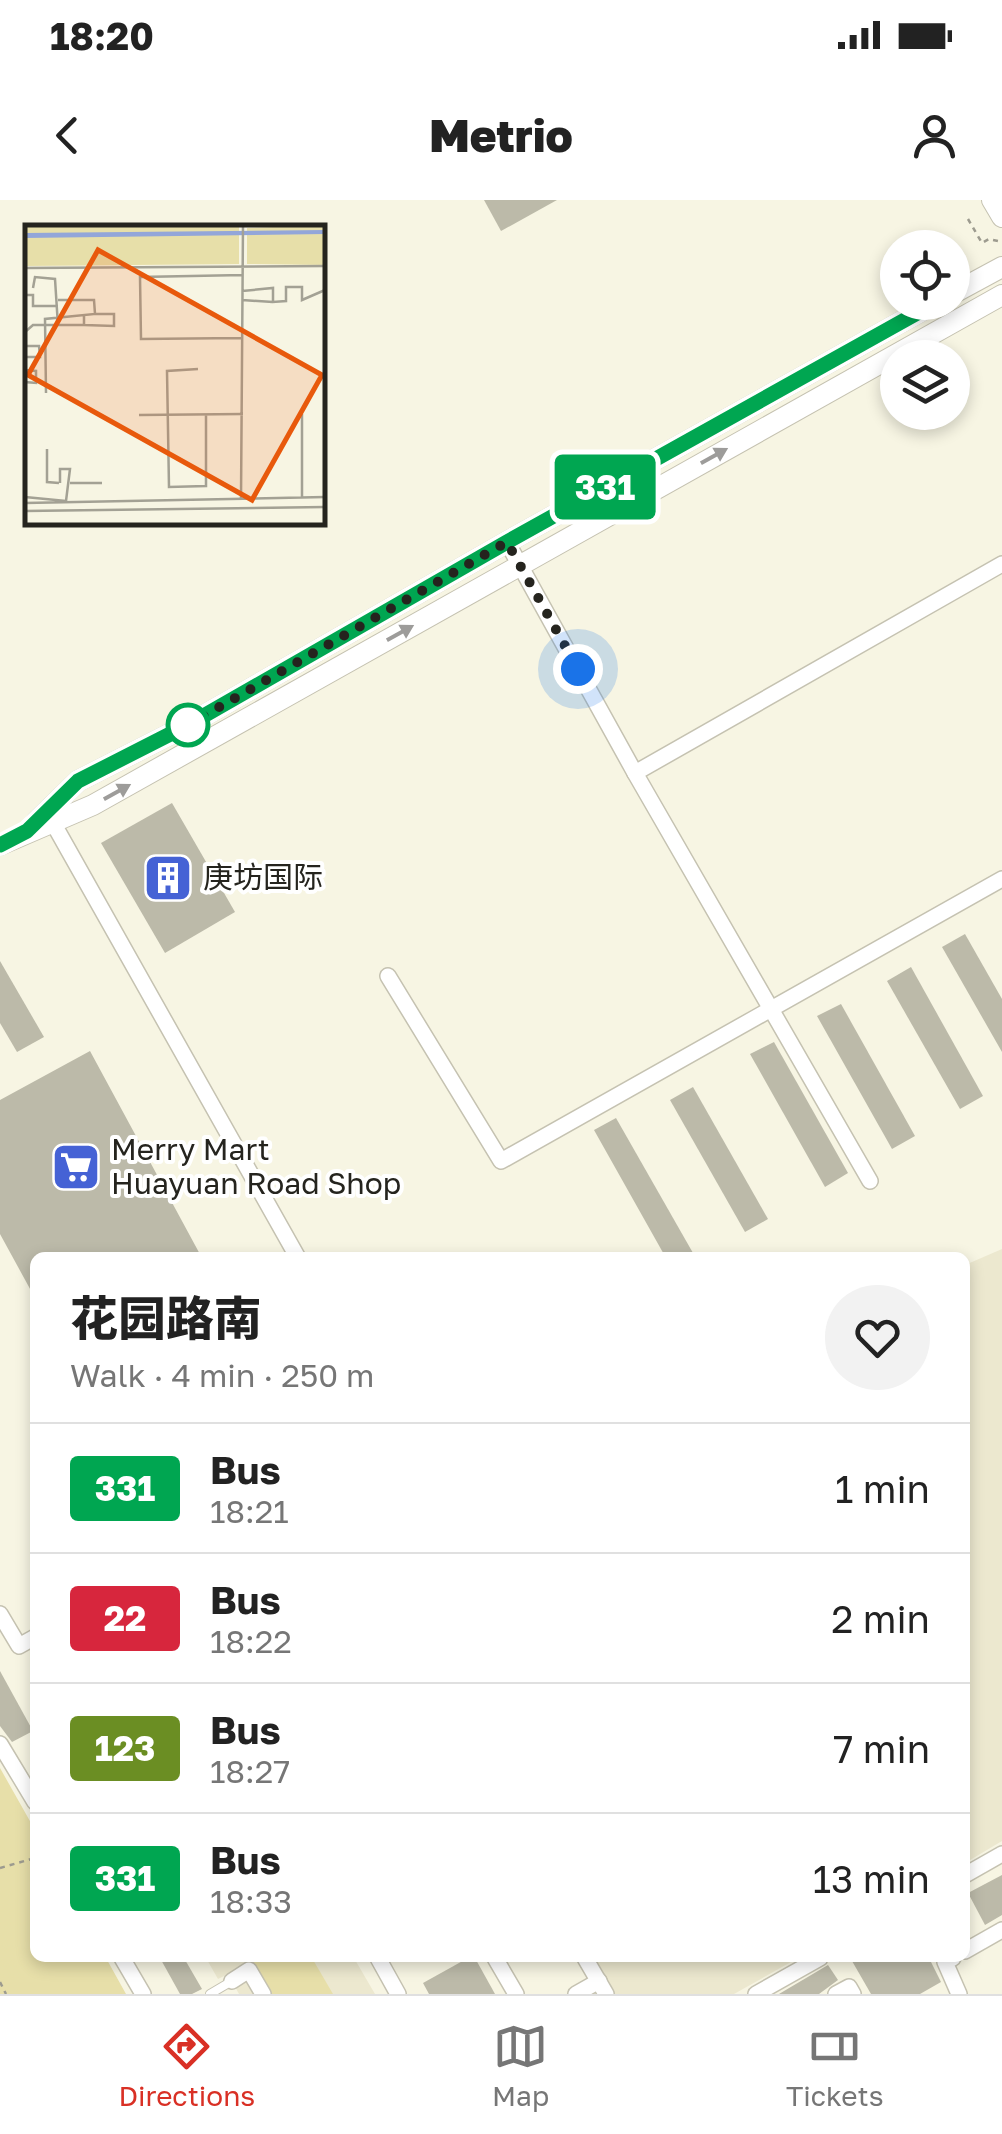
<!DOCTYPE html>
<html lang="en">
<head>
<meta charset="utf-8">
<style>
	:root { --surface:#fff; --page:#f2f2f2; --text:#222; --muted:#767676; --line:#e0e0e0; --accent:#d93025 }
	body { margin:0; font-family:"Golos Text","Noto Sans SC",sans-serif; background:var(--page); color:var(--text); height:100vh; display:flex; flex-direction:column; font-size:38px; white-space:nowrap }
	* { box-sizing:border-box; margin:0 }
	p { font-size:32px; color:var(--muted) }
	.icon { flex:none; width:55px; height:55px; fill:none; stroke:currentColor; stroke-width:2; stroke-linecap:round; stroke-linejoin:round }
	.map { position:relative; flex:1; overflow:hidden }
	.panel { position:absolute; left:30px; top:1052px; width:940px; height:710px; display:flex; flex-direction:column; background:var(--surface); border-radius:15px; box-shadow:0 5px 15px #0003 }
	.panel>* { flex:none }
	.badge { padding:0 20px; border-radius:8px; font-size:35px; line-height:65px }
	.controls { position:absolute; left:880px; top:30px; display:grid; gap:20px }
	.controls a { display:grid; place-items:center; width:90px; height:90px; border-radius:50%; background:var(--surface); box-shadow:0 5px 15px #0003; font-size:50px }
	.you { position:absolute; width:50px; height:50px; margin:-25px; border:8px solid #fff; border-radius:50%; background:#1a73e8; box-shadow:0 0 0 15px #1a73e833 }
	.map>.badge { position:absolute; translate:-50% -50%; box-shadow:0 0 0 5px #fff }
	.round { display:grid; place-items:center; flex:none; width:105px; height:105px; border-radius:52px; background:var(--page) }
	.head { display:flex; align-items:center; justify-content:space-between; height:170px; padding:0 40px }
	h1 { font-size:48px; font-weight:800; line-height:75px }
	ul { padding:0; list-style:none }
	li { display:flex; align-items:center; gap:30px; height:130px; padding:0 40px; border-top:2px solid var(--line) }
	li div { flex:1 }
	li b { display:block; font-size:38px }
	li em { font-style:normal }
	li .badge { min-width:110px; font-weight:700; text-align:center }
	.status { display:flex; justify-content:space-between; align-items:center; height:70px; padding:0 50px; background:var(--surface); direction:ltr }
	.status svg { height:28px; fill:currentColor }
	header { display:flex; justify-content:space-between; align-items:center; height:130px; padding:0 40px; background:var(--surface); font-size:45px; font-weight:800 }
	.tabs { display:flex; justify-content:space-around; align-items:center; height:140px; border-top:2px solid var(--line); background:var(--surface); font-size:28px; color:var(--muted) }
	.tabs a { display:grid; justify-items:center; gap:5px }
	.tabs .current { color:var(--accent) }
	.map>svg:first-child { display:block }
	.built { fill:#ece8cf }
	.green { fill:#e7dfa9 }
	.building { fill:#bcbaa9 }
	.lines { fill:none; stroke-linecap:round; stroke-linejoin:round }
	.service-casing { stroke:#c5c2b1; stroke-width:10 }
	.minor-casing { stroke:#c5c2b1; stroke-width:18 }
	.tertiary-casing { stroke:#c5c2b1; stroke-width:22 }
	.path { stroke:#9d9b8f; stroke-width:2.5; stroke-dasharray:5 5; stroke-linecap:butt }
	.service { stroke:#fff; stroke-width:8 }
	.minor { stroke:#fff; stroke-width:15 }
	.tertiary { stroke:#fff; stroke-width:20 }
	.oneway { fill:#9d9c9a }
	.line-casing { stroke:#fff; stroke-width:22 }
	.line { stroke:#00a651; stroke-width:15 }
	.walk { stroke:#25241e; stroke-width:10; stroke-dasharray:0 18 }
	.stop-dot { fill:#fff; stroke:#00a651; stroke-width:5 }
	.labels { text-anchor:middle; stroke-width:8; stroke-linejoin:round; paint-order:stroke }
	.poi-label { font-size:30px; fill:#25241e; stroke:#fff; text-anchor:start }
	.inset-road { fill:none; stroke:#a3a194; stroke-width:2.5 }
	.view { fill:#e8590c; fill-opacity:0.15; stroke:#e8590c; stroke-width:5 }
	.inset-edge { fill:none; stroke:#25241e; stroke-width:5 }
</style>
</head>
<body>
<div class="status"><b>18:20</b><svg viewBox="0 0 49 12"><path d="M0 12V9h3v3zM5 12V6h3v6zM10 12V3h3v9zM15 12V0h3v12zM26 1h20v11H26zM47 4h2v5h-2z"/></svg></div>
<header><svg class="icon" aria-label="back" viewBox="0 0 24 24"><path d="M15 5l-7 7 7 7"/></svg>Metrio<svg class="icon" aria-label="person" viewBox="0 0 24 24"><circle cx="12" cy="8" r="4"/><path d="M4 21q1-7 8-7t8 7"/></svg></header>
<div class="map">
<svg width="1002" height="1794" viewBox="0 0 1002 1794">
	<rect width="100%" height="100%" fill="#f7f5e3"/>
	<g class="built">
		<polygon points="1002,1049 1002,1641 965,1663 965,1065"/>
		<polygon points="206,1758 354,1758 375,1794 239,1794 228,1774 218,1779"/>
		<polygon points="594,1758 798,1758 734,1794 615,1794"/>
	</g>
	<g class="green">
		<polygon points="0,1568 35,1630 35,1758 106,1758 126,1794 0,1794"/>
		<polygon points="244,1758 312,1758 333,1794 267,1794"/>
	</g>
	<g class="building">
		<polygon points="484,0 557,0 501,31"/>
		<polygon points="172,603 235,712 165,753 101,643"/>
		<polygon points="965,734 1002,799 1002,852 942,747"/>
		<polygon points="0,761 44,837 17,852 0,823"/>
		<polygon points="911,767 983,896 960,909 887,781"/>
		<polygon points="841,804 915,936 892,949 817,816"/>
		<polygon points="774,842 848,973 825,987 750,854"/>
		<polygon points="90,851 202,1058 35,1058 35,1098 0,1034 0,900"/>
		<polygon points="693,887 768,1019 745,1032 670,900"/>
		<polygon points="616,918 693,1053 685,1058 666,1058 594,930"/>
		<polygon points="0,1471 33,1531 12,1542 0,1526"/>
		<polygon points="1002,1675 1002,1715 985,1725 968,1693"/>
		<polygon points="160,1758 184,1758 202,1789 192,1794 180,1794"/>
		<polygon points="468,1758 475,1758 495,1794 429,1794 423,1783"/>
		<polygon points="859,1758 929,1758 941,1782 920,1794 871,1794 852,1761"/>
		<polygon points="828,1765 838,1780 819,1794 779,1794"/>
	</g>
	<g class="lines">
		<g class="service-casing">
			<polyline id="service" points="210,1794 232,1781"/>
		</g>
		<g class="minor-casing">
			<g id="minor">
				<polyline points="507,342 635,573 870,981"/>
				<polyline points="635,573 1002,364"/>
				<polyline points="52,621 298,1058"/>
				<polyline points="388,776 501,961 1002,679"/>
				<polyline points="0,1414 19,1446 35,1437"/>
				<polyline points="0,1544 35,1602"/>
				<polyline points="965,1675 1002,1654"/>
				<polyline points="965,1751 1002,1730"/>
				<polyline points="122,1758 143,1794"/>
				<polyline points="378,1758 398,1794"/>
				<polyline points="495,1758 516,1794"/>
				<polyline points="585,1758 606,1794"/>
				<polyline points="953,1758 945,1762 959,1794"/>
				<polyline points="232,1781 249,1770 263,1794"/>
				<polyline points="576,1794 599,1781"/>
				<polyline points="756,1794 820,1758"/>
				<polyline points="836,1794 849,1787 853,1794"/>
			</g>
		</g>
		<g class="tertiary-casing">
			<g id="tertiary">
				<polyline points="992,0 1002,17"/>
				<polyline points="952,94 1002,67"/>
				<polyline points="36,622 78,581 186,526 507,342 937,102"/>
				<polyline points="0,645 93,605 1002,95"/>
			</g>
		</g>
		<g class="path">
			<polyline points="968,19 982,43 989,39 1002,42"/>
			<polyline points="0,1668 35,1658"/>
			<polyline points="0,1782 6,1794"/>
		</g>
		<use href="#service" class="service"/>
		<use href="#minor" class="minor"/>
		<use href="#tertiary" class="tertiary"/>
	</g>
	<defs><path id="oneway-solid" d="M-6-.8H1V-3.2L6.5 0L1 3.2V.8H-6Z" transform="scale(2.5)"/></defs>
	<g class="oneway">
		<use href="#oneway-solid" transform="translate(714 256) rotate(-29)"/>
		<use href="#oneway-solid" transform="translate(400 433) rotate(-29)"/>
		<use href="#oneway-solid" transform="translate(117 592) rotate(-29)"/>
	</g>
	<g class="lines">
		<g class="line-casing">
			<polyline id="line" points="0,645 27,631 78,581 186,526 507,342 937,102"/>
		</g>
		<use href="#line" class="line"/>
		<polyline class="walk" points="188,525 507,342 578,469"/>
	</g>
	<defs>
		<g id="building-square" transform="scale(2.5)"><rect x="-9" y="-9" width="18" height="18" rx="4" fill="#4562d5" stroke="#fff"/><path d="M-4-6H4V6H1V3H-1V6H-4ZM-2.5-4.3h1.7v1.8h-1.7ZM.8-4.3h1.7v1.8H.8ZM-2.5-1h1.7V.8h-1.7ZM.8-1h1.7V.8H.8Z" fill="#fff"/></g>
		<g id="supermarket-square" transform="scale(2.5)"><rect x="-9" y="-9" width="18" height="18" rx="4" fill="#4562d5" stroke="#fff"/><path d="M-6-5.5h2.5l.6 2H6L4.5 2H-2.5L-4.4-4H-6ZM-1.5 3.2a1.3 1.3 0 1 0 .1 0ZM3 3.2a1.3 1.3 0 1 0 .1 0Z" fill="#fff"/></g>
	</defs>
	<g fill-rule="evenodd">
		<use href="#building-square" x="168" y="678"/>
		<use href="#supermarket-square" x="76" y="967"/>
	</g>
	<circle class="stop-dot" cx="188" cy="525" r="20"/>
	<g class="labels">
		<g class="poi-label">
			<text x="203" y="688">庚坊国际</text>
			<text x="111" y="960">Merry Mart<tspan x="111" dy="34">Huayuan Road Shop</tspan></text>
		</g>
	</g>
	<g transform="translate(25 25)">
		<rect width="300" height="300" fill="#f7f5e3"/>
		<path d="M0 0H214V39L0 41ZM300 0V40L222 39V3Z" fill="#e7dfa9"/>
		<path d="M300 5V9L0 13V8Z" fill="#93a6d9"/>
		<path class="inset-road" d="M0 43 300 41M8 63 10 52 30 54 33 101M217 66 248 63V77L261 76V62H277V75L300 65M0 70H8V81H33M217 75 248 77M59 100 89 101V89H70M0 107 8 100H59V89M216 113 116 114 115 52 218 50M0 121H14L15 132H0M173 144 142 146 144 262 181 261V189M0 145 11 146V158L0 157V148M21 168 20 94 70 89 69 75H33M277 189V272M114 190 218 189M22 224V257L34 258M35 258V244H45L41 276M45 258H77M0 272 41 276M216 274 218 0M0 278 300 272M0 286 300 282"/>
		<path class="view" d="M73 25 297 150 227 275 3 150Z"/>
		<rect width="300" height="300" class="inset-edge"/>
	</g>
</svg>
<div class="controls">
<a><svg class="icon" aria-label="locate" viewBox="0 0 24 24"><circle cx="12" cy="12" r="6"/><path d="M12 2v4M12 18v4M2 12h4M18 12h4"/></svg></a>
<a><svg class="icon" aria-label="layers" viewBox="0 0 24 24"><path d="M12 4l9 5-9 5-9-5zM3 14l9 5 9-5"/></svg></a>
</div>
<div class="you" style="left:578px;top:469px"></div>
<b class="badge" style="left:605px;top:287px;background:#00a651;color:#fff">331</b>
<section class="panel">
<div class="head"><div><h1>花园路南</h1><p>Walk · 4 min · 250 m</p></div><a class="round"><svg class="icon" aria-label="heart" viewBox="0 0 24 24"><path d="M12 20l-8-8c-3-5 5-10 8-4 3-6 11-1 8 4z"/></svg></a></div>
<ul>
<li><span class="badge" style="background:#00a651;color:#fff">331</span><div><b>Bus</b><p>18:21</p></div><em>1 min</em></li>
<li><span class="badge" style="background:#d7263d;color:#fff">22</span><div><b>Bus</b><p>18:22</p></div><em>2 min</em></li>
<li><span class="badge" style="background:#6b8e23;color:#fff">123</span><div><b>Bus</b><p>18:27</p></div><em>7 min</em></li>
<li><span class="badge" style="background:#00a651;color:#fff">331</span><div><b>Bus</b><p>18:33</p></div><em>13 min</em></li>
</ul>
</section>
</div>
<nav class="tabs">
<a class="current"><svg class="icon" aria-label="directions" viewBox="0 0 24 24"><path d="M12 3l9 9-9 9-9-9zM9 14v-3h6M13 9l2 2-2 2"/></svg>Directions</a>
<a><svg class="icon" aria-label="map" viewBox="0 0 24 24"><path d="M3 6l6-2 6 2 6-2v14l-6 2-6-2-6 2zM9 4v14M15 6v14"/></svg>Map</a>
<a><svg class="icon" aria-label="tickets" viewBox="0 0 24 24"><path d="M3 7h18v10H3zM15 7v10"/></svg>Tickets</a>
</nav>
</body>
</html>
